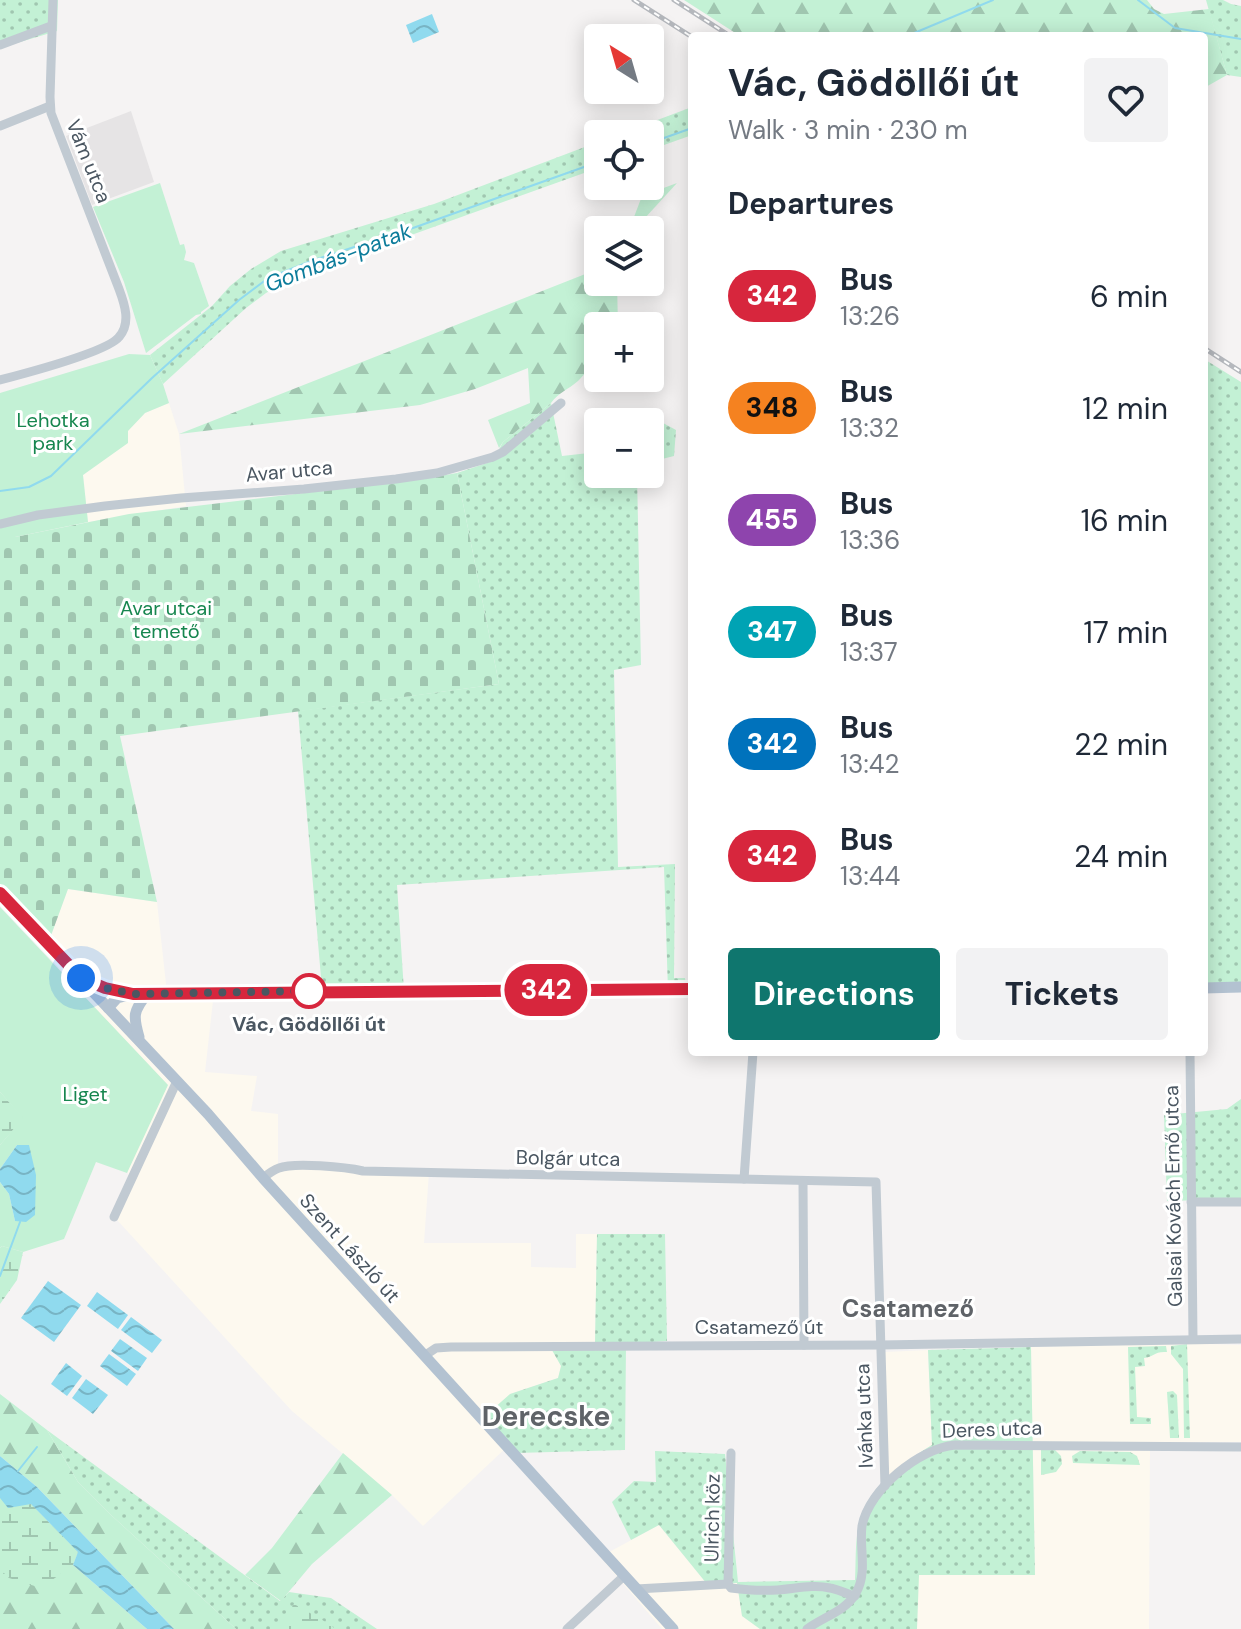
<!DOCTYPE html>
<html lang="en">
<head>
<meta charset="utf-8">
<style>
	:root { --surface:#fff; --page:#f2f2f3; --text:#1f2937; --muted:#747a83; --accent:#0f766e }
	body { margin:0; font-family:"DM Sans",sans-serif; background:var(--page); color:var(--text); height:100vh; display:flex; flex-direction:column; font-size:30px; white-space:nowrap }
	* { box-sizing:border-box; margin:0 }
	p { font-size:26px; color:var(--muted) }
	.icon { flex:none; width:44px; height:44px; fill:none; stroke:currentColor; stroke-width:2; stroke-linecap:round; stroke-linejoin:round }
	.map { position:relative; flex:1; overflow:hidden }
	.details { position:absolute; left:688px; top:32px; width:520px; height:1024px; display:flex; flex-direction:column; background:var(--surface); border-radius:8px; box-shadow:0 4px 20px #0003 }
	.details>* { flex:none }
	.badge { padding:0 16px; border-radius:26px; font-size:28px; line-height:52px }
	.needle { width:52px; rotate:323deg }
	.tools { position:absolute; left:584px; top:24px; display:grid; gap:16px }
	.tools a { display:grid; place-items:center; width:80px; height:80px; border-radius:8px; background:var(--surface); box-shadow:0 4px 20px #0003; font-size:40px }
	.you { position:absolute; width:40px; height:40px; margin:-20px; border:6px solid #fff; border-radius:50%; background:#1a73e8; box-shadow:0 0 0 12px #1a73e833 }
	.map>.badge { position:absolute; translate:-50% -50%; box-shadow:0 0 0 4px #fff }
	h2 { padding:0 40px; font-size:30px; line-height:72px }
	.round { display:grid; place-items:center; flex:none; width:84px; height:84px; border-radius:8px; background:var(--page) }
	.head { display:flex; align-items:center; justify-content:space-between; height:136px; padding:0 40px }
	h1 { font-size:38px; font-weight:700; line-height:60px }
	.cta { display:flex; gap:16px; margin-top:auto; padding:16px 40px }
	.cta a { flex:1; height:92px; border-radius:8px; background:var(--accent); color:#fff; font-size:32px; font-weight:700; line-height:92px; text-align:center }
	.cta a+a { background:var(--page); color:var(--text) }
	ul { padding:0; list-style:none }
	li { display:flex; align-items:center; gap:24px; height:112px; padding:0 40px }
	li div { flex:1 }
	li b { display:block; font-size:30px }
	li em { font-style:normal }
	li .badge { min-width:88px; font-weight:700; text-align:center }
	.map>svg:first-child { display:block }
	.commercial { fill:#fdf9ef }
	.education { fill:#e6e4e5 }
	.grass { fill:url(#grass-dots) }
	.forest { fill:url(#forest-firs) }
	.wetland { fill:url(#wetland-marsh) }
	.cemetery { fill:url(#cemetery-stones) }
	.green { fill:#c3f1d5 }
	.water { fill:url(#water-waves) }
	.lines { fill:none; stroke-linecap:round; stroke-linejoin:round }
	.stream { stroke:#90daee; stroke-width:2 }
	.minor { stroke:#c1cad2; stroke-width:9 }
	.major { stroke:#b3c2d1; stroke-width:11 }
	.rail-casing { stroke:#b5b8bd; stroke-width:5 }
	.rail { stroke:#fff; stroke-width:2; stroke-dasharray:6; stroke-linecap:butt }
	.line-casing { stroke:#fff; stroke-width:18 }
	.line { stroke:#d7263d; stroke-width:12 }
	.walk { stroke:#4a5661; stroke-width:8; stroke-dasharray:0 14.4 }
	.stop-dot { fill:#fff; stroke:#d7263d; stroke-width:4 }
	.labels { text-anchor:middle; stroke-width:6; stroke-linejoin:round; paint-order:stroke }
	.street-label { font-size:20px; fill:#4a5661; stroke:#fff }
	.park-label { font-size:20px; fill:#17864f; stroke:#fff }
	.stop-label { font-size:20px; font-weight:bold; fill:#4a5661; stroke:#fff }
	.water-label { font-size:22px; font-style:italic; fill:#0c7c9b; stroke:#fff }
	.quarter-label { font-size:24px; font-weight:bold; fill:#5f6368; stroke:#fff }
	.district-label { font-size:28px; font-weight:bold; fill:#5f6368; stroke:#fff }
</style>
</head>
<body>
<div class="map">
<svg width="1241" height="1629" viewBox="0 0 1241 1629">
	<defs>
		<pattern id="grass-dots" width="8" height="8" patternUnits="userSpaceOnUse" patternTransform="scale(2)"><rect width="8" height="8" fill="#c3f1d5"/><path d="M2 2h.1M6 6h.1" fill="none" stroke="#a0c6b0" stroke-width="1.8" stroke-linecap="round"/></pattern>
		<pattern id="forest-firs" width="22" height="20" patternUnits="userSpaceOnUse" patternTransform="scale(2)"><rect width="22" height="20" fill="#c3f1d5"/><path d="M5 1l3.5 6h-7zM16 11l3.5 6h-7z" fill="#a0c6b0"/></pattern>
		<pattern id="wetland-marsh" width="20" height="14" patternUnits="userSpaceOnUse" patternTransform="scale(2)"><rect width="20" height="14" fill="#c3f1d5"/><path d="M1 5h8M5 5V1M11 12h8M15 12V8" fill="none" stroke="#a0c6b0"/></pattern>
		<pattern id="cemetery-stones" width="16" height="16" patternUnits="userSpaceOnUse" patternTransform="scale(2)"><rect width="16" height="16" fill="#c3f1d5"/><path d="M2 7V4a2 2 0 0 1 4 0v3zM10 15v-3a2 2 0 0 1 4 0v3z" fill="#a0c6b0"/></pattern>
		<pattern id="water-waves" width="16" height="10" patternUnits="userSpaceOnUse" patternTransform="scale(2)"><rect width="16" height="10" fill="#90daee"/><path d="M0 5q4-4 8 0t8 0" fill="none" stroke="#78b4c4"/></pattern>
	</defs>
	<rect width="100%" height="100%" fill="#f5f3f3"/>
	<g class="commercial">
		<polygon points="169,403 179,434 186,506 88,522 83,475 127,443 127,431 145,413"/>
		<polygon points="68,889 157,902 167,993 214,992 205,1072 257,1076 251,1111 278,1114 278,1168 429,1172 424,1243 531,1243 531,1267 576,1268 576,1234 597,1234 595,1343 548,1344 562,1366 558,1378 510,1394 509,1445 423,1526 392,1495 292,1411 118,1221 113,1212 129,1176 49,941"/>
		<polygon points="1167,1343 1241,1345 1241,1442 1150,1442 1149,1629 917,1629 918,1575 1035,1575 1031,1347"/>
		<polygon points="928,1350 932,1445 912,1457 888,1476 885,1352"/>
		<polygon points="659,1525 707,1584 737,1582 742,1616 760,1629 662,1629 600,1557"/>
	</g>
	<polygon class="education" points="131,111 154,182 92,205 66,136"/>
	<g class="grass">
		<polygon points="0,0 58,0 57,31 0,48"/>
		<polygon points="1206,0 1223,0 1231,4 1241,6 1241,77 1227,75"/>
		<polygon points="692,107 692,135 650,150 650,134 620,134"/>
		<polygon points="598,142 598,168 314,270 286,282 266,293 246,308 163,384 150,355 212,306 230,286 251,269 281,251 434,204"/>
		<polygon points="1204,359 1241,382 1241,985 1204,985"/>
		<polygon points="551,403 562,456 598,452 598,474 637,474 641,665 614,670 618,867 675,864 674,978 685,978 687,991 668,991 664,867 397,885 404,991 322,989 298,711 499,684 457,473 493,461 503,442"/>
		<polygon points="617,408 641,411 676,430 674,456 650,462 650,422 600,422 599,410"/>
		<polygon points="1241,1099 1241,1199 1167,1201 1164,1115 1227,1109"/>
		<polygon points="597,1234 665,1234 667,1341 626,1344 625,1450 516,1453 484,1417 510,1394 558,1378 561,1366 548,1343 595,1343"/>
		<polygon points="1187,1344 1190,1438 1184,1438 1183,1369 1171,1354 1171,1346"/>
		<path d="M1166 1346 1167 1352C1154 1351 1154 1357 1144 1358L1145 1366 1135 1367 1137 1417 1151 1418V1424H1130L1128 1347Z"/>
		<path d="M1031 1347 1035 1575H919L917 1629H760L742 1616 737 1583 707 1584 659 1525 631 1540 612 1502 634 1481 656 1482 655 1451 725 1454 738 1582 855 1580C856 1563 855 1545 858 1529 863 1490 901 1464 932 1445L928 1350Z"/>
		<polygon points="1173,1391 1177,1395 1179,1438 1170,1438 1167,1392"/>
		<polygon points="47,1430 280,1601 289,1592 331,1598 377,1629 236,1629 111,1515 78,1482"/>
		<polygon points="1041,1449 1055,1450 1061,1456 1062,1464 1056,1472 1041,1475"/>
		<polygon points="1080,1451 1130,1452 1137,1456 1140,1465 1073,1463 1072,1456"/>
	</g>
	<g class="forest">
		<polygon points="684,0 1147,0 1154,9 1164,14 1209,9 1227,75 1204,88 1204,36 740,36"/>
		<polygon points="677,183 634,230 629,230 642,196"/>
		<path d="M598 269V282H617L618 326H598V361C587 367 587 373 578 381 569 389 558 393 551 403L503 442 499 448 488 420 530 403 528 368 475 389 420 405 179 434Z"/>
		<polygon points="0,1394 47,1430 78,1482 111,1515 236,1629 174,1629 37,1487 0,1456"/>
		<polygon points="343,1453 392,1495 312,1564 281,1601 245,1575 272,1548"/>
		<polygon points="0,1498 31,1504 78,1552 73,1565 147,1629 0,1629"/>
	</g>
	<g class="wetland">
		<polygon points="0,1092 24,1118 0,1145"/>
		<polygon points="2,1246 23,1252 17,1280 0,1304 0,1248"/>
		<polygon points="0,1498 8,1508 31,1504 78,1552 73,1565 41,1588 9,1578 0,1569"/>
		<polygon points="294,1604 331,1625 335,1629 277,1629"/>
	</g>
	<polygon class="cemetery" points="457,473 499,684 120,736 157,902 68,889 49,941 0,891 0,537 15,537 129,514 428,478"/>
	<g class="green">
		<polygon points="160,183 180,245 184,244 186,252 184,260 194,263 209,306 201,312 201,314 196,315 146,353 124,282 93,207"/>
		<polygon points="129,354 150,355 163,384 169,403 145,413 128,431 128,443 83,475 88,522 15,537 0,537 0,393"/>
		<polygon points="0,907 168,1085 127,1173 96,1162 64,1239 23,1252 2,1246 0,1248 0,1182 9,1194 15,1221 17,1145 0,1169 0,1145 23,1118 0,1092"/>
	</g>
	<g class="water">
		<polygon points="432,14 439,32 413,43 406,25"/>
		<polygon points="17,1145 29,1145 36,1175 35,1215 26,1222 15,1221 9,1194 0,1182 0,1169"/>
		<polygon points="48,1281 81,1305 54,1342 21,1318"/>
		<polygon points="97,1292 128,1315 118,1329 87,1306"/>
		<polygon points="131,1317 162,1340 152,1353 121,1330"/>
		<polygon points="120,1339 147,1358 138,1371 111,1351"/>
		<polygon points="109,1354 136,1374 127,1386 100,1366"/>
		<polygon points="66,1363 82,1376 67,1396 51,1384"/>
		<polygon points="86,1379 108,1395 93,1414 72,1398"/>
		<polygon points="0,1456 37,1487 174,1629 147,1629 73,1565 78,1552 31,1504 8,1508 0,1498"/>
	</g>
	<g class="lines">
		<g class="stream">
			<polyline points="1138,0 1175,28 1241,39"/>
			<polyline points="907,36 993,0"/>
			<polyline points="650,143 692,128"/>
			<polyline points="0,491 29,487 51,476 152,378 239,300 263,282 281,273 311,261 413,228 598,162"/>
			<polyline points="0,1276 20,1222"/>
			<polyline points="18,1471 37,1447"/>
		</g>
		<g class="minor">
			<polyline points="0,45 51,26"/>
			<polyline points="0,126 50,106"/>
			<path d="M0 380C23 374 107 352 119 337 131 323 125 305 119 289L51 113 50 97 53 0"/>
			<polyline points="0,524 38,515 105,506 181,498 304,489 396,479 437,473 493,457 503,452 561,403"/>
			<polyline points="1190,1052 1193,1339"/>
			<path d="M263 1178C268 1174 273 1170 279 1168 294 1162 346 1167 363 1171L876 1182 885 1486"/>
			<polyline points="744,1179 753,1052"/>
			<polyline points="803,1181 804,1345"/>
			<polyline points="1191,1202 1241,1202"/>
			<polyline points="114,1217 177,1081"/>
			<polyline points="424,1356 436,1348 451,1347 880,1345 1241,1339"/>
			<polyline points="728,1584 731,1453"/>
			<path d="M636 1589 728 1584 731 1588C747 1590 762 1591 777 1590 795 1589 812 1584 830 1588 838 1589 846 1594 855 1596"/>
			<polyline points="567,1629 624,1576"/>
			<path d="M807 1629C823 1617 846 1611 856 1593 868 1572 859 1548 862 1526 869 1489 920 1448 955 1445L1241 1447"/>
		</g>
		<g class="major">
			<polyline points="0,893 208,1114 263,1178 673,1629"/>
			<polyline points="87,981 105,988 128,993"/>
			<polyline points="1204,988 1241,987"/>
			<polyline points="108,1008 117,998 133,994 692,989"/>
			<path d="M139 1037C133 1016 133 1011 147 994"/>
		</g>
		<g class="rail-casing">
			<g id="rail">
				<polyline points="634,0 692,37"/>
				<polyline points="674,0 730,36"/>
				<polyline points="1204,348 1241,372"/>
			</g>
		</g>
		<use href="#rail" class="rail"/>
	</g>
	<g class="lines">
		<g class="line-casing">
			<polyline id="line" points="0,893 81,978 105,988 133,994 692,989"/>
		</g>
		<use href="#line" class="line"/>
		<polyline class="walk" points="81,978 105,988 133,994 312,991 309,991"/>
	</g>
	<circle class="stop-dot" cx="309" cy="991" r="16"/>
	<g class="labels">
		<g class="street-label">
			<text transform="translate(89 161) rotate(68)" y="7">Vám utca</text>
			<text transform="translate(289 471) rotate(-5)" y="7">Avar utca</text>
			<text transform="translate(568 1158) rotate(1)" y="7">Bolgár utca</text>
			<text transform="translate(1173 1196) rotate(-91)" y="7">Galsai Kovách Ernő utca</text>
			<text transform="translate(350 1248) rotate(48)" y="7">Szent László út</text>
			<text x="759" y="1334">Csatamező út</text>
			<text transform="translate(864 1416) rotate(-92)" y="7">Ivánka utca</text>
			<text transform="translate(992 1429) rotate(-2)" y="7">Deres utca</text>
			<text transform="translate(712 1518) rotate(-89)" y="7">Ulrich köz</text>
		</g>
		<g class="park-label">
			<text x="53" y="427">Lehotka<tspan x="53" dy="23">park</tspan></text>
			<text x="166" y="615">Avar utcai<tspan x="166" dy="23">temető</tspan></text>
			<text x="85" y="1101">Liget</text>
		</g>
		<g class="stop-label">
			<text x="309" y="1031">Vác, Gödöllői út</text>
		</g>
		<g class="water-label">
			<text transform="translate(338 257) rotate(-21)" y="8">Gombás-patak</text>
		</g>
		<g class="quarter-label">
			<text x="908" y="1317">Csatamező</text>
		</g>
		<g class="district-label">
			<text x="546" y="1426">Derecske</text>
		</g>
	</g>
</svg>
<div class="tools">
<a><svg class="needle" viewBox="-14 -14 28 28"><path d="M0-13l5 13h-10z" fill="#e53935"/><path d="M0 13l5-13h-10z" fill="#747a83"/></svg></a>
<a><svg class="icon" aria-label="locate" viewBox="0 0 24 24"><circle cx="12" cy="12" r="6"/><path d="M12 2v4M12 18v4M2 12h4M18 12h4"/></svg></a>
<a><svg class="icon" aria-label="layers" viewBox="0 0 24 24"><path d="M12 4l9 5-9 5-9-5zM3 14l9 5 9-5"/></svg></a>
<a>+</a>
<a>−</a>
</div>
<div class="you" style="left:81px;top:978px"></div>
<b class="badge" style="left:546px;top:990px;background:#d7263d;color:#fff">342</b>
<section class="details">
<div class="head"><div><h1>Vác, Gödöllői út</h1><p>Walk · 3 min · 230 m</p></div><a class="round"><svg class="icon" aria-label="heart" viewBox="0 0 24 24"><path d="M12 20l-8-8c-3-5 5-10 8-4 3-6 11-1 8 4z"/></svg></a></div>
<h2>Departures</h2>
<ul>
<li><span class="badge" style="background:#d7263d;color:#fff">342</span><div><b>Bus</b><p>13:26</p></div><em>6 min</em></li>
<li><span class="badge" style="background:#f58220;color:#111">348</span><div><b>Bus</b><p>13:32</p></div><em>12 min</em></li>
<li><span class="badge" style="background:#8e44ad;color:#fff">455</span><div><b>Bus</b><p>13:36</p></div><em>16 min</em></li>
<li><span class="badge" style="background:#00a3b4;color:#fff">347</span><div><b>Bus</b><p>13:37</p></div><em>17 min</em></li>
<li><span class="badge" style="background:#0072bc;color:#fff">342</span><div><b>Bus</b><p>13:42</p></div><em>22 min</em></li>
<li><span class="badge" style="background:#d7263d;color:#fff">342</span><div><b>Bus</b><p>13:44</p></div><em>24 min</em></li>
</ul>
<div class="cta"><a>Directions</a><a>Tickets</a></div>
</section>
</div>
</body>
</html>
